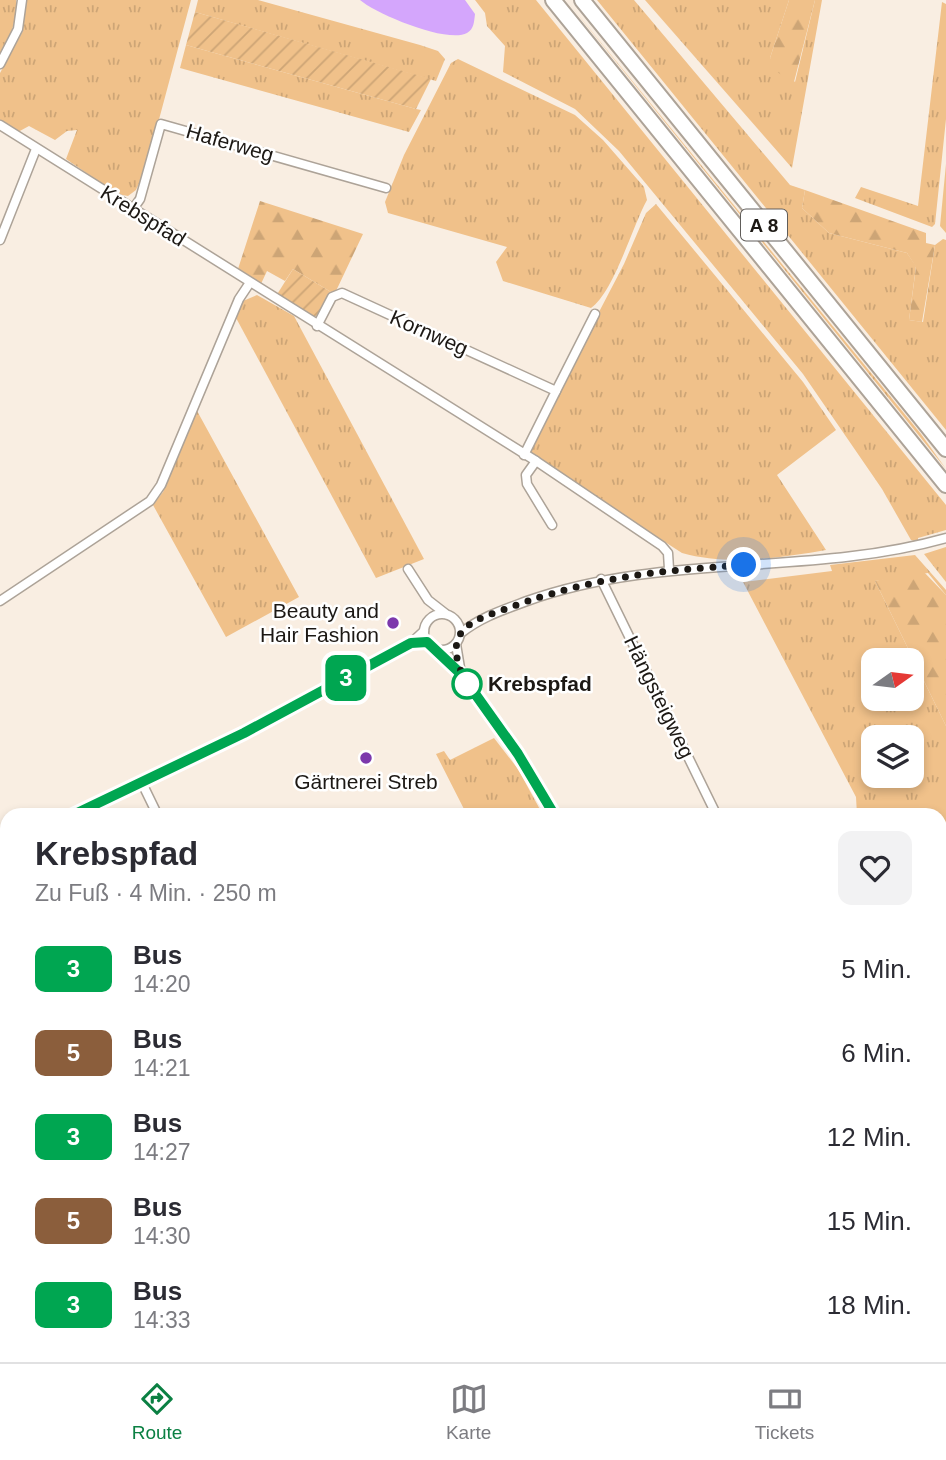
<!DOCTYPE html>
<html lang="de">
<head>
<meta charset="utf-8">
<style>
	:root { --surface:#fff; --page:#f2f2f3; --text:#2b2b33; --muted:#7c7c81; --line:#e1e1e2; --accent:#0b8043 }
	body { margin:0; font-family:Arial,sans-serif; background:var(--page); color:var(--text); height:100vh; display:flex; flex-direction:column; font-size:26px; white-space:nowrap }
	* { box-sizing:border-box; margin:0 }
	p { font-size:23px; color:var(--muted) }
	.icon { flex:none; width:38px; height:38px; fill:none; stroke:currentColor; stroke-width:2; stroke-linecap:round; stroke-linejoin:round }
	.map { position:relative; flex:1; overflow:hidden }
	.panel { position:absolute; left:0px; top:808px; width:947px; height:555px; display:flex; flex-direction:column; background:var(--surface); border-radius:21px 21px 0 0; box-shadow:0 4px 10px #0003 }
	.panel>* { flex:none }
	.badge { padding:0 14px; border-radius:10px; font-size:24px; line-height:46px }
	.needle { width:46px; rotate:76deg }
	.tools { position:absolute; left:861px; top:648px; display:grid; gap:14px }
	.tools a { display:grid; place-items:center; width:63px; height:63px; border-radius:14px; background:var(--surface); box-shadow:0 4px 10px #0003; font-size:35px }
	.you { position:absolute; width:35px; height:35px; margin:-18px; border:5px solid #fff; border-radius:50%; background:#1a73e8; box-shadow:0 0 0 10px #1a73e833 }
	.map>.badge { position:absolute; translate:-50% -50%; box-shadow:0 0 0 4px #fff }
	.round { display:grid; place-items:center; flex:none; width:74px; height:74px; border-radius:14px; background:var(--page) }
	.head { display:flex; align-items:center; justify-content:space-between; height:119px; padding:0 35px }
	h1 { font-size:33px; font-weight:800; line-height:52px }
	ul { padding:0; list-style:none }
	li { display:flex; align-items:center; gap:21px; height:84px; padding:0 35px }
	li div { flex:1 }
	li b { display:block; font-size:26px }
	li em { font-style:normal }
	li .badge { min-width:77px; font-weight:700; text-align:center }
	.tabs { display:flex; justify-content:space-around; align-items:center; height:98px; border-top:2px solid var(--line); background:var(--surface); font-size:19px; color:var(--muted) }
	.tabs a { display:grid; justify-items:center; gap:4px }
	.tabs .current { color:var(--accent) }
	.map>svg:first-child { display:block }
	.grass { fill:url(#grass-tufts); fill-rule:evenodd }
	.forest { fill:url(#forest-firs) }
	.garden { fill:url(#garden-furrows) }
	.water { fill:#d4a6fc }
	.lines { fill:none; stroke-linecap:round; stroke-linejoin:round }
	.minor-casing { stroke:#ada398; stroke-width:11 }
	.motorway-casing { stroke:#ada398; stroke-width:18 }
	.minor { stroke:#fff; stroke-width:8 }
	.motorway { stroke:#fff; stroke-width:14 }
	.line-casing { stroke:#fff; stroke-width:16 }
	.line { stroke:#00a651; stroke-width:10 }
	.walk { stroke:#1c1814; stroke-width:7; stroke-dasharray:0 12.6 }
	.poi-dot { fill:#7c38ac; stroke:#fff; stroke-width:2.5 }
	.stop-dot { fill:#fff; stroke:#00a651; stroke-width:3.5 }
	.labels { text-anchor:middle; stroke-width:5; stroke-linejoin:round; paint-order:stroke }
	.shield { fill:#fff; stroke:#605d5a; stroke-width:2 }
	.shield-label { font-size:19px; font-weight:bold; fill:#1c1814 }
	.street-label { font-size:21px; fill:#1c1814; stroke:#fff }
	.poi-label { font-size:21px; fill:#1c1814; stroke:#fff; text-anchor:end }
	.stop-label { font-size:21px; font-weight:bold; fill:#1c1814; stroke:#fff; text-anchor:start }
</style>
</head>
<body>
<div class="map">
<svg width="946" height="1362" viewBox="0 0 946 1362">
	<defs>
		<pattern id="grass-tufts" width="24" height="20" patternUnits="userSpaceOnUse" patternTransform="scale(1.75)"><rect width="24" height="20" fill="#f0c18a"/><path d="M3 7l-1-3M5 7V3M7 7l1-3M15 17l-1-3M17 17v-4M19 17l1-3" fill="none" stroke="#cda576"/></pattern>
		<pattern id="forest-firs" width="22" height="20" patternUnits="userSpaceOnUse" patternTransform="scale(1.75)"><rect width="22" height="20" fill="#f0c18a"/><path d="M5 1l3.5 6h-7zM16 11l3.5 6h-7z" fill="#cda576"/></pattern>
		<pattern id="garden-furrows" width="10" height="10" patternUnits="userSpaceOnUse" patternTransform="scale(1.75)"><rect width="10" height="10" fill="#f0c18a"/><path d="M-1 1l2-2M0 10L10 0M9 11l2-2" fill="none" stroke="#cda576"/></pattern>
	</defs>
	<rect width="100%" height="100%" fill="#f9eee2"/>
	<g class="grass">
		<path d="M0 0H16C18 22 9 37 0 56Z"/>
		<polygon points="25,0 191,0 146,168 136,190 128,196 117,194 66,159 77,130 67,131 55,140 29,126 18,132 0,120 0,73 23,31"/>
		<polygon points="198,0 258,0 420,45 438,51 445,59 436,81 195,12"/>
		<polygon points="475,0 536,0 946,505 946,530 918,538 918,542 911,540 882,489 803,374 619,151 575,109 503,72 505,46 487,26 485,13"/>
		<polygon points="566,0 921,434 946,469"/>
		<polygon points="597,0 634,0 790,185 805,190 802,208 829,233 907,253 916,266 909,320 923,322 935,245 943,239 946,240 946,430"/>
		<polygon points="645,0 789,0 770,58 795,82 815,0 822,0 792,168"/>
		<polygon points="942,2 946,4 946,119 935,224 932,227 855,198 861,187 918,206"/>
		<polygon points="186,45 416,109 421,110 409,132 180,68"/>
		<path d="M458 59 575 115 603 140 644 187 647 200C632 227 614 292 591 308L503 281 496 262 507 247 388 213 385 202 404 155 451 63Z"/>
		<polygon points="946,164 946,233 940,226"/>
		<path d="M656 204 803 382 836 430 777 475 826 550C779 558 728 566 682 553L530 455 528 451 540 425 624 264 646 213Z"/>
		<polygon points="257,295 294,316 424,559 376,578 235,316 243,301"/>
		<polygon points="196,409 299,597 226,637 153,505 163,492"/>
		<polygon points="946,547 946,582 924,554"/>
		<path d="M915 555 946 590V595L928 573 875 581 946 726V1076L940 1074V816L857 815 856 797 743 582 832 571 830 565ZM873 660H912V698H873ZM873 737H912V775H873Z"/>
		<polygon points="494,738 518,769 543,815 467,815 436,754 444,751 450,760"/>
		<rect x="75" y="1356" width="135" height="6"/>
	</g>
	<g class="forest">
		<polygon points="789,0 815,0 794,82 777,72 770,58"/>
		<polygon points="805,190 926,233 926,243 935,245 922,322 909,320 916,267 907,253 829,233 802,208"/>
		<polygon points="260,201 363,234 336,291 331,292 293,269 285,281 267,271 260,286 237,272"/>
		<polygon points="922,570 946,595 946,726 875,581"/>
	</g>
	<g class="garden">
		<polygon points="195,12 431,79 416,109 186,45"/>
		<polygon points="293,269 331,292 318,315 311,318 276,296"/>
	</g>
	<path class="water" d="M360 0H465L475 14C474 22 474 29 467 33 448 44 376 14 360 0Z"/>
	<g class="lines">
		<g class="minor-casing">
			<g id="minor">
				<polyline points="0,64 18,29 22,0"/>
				<polyline points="0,125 536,461 662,546 668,553 669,569"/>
				<polyline points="133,209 140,199 161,124 386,188"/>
				<polyline points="0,240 36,149"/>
				<polyline points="317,326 332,297 342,293 556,391 524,455"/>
				<polyline points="556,391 595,314"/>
				<polyline points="536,461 526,475 527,484 552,525"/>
				<polyline points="408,569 428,600 446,614"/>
				<polyline points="601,579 717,816"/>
				<polyline points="0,601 150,501 161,485 239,299 249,284"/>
				<circle cx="442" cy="632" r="18"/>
				<path d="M461 633C481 617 503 610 527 601 664 552 808 577 946 538"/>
				<polyline points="456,644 461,674"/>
				<polyline points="439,650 461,674 518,754 555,816"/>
				<polyline points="141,781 158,816"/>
				<polyline points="71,816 244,733 411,643 424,631"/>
				<polyline points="0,876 7,886"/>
				<polyline points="0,1039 7,1039"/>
				<polyline points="940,1082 946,1085"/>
				<polyline points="613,1356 614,1362"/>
				<polyline points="311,1362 311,1356"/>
				<polyline points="440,1362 440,1356"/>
			</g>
		</g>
		<g class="motorway-casing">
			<g id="motorway">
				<polyline points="553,0 946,485"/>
				<polyline points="582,0 946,449"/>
			</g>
		</g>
		<use href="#minor" class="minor"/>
		<use href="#motorway" class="motorway"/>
	</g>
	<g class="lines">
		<g class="line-casing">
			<polyline id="line" points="71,816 244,733 411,643 427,642 461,674 518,754 555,816"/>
		</g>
		<use href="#line" class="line"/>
		<path class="walk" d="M467 684 470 688C460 673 450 649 461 633 471 619 493 614 508 608 594 577 654 571 744 565"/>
	</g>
	<g class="poi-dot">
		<circle cx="393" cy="623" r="7"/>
		<circle cx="366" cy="758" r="7"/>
	</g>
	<circle class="stop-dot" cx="467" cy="684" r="14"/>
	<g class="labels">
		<rect class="shield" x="741" y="209.5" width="46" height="31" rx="5"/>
		<g class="shield-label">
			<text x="764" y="232">A 8</text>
		</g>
		<g class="street-label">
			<text transform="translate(230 143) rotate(16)" y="7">Haferweg</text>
			<text transform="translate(143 216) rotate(32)" y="7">Krebspfad</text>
			<text transform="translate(429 333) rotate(24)" y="7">Kornweg</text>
			<text transform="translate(659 697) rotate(64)" y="7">Hängsteigweg</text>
		</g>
		<g class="poi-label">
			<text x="379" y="618">Beauty and<tspan x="379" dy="24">Hair Fashion</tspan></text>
			<text x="366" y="789" text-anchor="middle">Gärtnerei Streb</text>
		</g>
		<g class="stop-label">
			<text x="488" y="691">Krebspfad</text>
		</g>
	</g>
</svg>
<div class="tools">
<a><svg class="needle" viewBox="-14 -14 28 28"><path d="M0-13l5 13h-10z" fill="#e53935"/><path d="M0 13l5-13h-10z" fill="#7c7c81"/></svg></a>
<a><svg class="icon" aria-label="layers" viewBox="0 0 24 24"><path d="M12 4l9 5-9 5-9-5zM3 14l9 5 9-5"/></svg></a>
</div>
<div class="you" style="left:744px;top:565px"></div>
<b class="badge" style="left:346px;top:678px;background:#00a651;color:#fff">3</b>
<section class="panel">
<div class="head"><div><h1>Krebspfad</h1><p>Zu Fuß · 4 Min. · 250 m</p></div><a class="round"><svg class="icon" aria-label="heart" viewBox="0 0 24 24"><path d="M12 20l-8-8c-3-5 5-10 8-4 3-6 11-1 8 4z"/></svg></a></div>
<ul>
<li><span class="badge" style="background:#00a651;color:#fff">3</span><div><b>Bus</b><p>14:20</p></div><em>5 Min.</em></li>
<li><span class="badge" style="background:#8b5e3c;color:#fff">5</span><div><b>Bus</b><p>14:21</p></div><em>6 Min.</em></li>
<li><span class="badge" style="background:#00a651;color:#fff">3</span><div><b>Bus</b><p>14:27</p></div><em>12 Min.</em></li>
<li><span class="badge" style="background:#8b5e3c;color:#fff">5</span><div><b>Bus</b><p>14:30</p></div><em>15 Min.</em></li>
<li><span class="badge" style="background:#00a651;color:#fff">3</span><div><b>Bus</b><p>14:33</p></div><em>18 Min.</em></li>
</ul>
</section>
</div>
<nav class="tabs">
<a class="current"><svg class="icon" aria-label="directions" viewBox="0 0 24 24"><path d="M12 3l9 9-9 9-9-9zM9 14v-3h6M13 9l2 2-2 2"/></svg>Route</a>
<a><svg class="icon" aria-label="map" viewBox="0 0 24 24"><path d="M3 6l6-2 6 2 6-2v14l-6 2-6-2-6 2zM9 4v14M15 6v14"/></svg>Karte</a>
<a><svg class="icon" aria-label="tickets" viewBox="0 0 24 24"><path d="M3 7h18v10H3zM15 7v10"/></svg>Tickets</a>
</nav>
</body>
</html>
